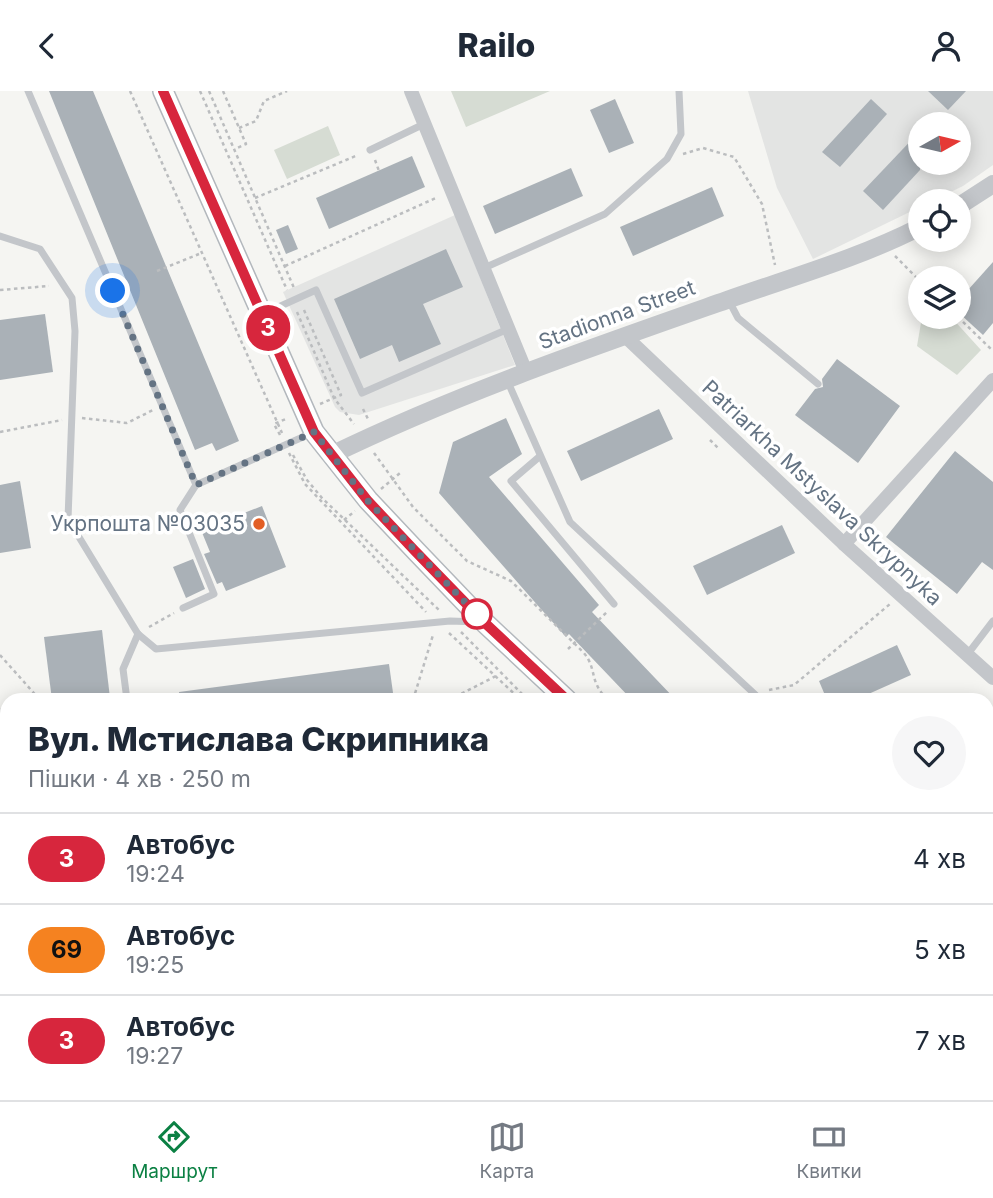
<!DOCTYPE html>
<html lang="uk">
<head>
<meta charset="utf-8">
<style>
	:root { --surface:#fff; --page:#f6f6f7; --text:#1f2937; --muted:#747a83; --line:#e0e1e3; --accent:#0b8043 }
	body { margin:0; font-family:Inter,sans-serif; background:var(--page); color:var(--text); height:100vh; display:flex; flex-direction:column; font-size:26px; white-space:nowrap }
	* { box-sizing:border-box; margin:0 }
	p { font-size:23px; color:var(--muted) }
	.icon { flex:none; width:38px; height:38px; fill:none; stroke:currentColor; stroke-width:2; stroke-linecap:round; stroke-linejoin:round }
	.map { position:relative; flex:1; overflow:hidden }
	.drawer { position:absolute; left:0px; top:602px; width:994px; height:408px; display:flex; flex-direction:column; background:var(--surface); border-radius:21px 21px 0 0; box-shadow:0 4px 18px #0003 }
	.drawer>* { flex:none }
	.badge { padding:0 14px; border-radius:23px; font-size:24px; line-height:46px }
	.needle { width:46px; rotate:82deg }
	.controls { position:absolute; left:908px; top:21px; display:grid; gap:14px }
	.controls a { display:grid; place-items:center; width:63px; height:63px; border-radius:50%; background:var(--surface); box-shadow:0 4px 18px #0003; font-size:35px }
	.you { position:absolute; width:35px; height:35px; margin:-18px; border:5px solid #fff; border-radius:50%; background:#1a73e8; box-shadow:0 0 0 10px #1a73e833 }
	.map>.badge { position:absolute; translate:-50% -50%; box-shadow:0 0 0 4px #fff }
	.round { display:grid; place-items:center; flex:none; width:74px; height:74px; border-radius:37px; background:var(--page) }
	.headline { display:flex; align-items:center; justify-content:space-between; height:119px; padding:0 28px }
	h1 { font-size:33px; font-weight:800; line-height:52px }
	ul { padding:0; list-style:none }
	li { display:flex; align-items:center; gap:21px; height:91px; padding:0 28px; border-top:2px solid var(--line) }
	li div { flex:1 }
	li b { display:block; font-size:26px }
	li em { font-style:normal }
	li .badge { min-width:77px; font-weight:700; text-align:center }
	header { display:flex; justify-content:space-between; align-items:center; height:91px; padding:0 28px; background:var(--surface); font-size:32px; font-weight:800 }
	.menu { display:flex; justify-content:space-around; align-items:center; height:98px; border-top:2px solid var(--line); background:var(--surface); font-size:19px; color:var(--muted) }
	.menu a { display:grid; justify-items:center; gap:4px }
	.menu .selected { color:var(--accent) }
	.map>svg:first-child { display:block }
	.built { fill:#e3e4e3; fill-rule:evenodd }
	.green { fill:#d6dcd3 }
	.building { fill:#aab1b7 }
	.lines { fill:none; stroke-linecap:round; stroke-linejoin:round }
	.secondary-casing { stroke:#b3b8bd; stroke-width:22 }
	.path { stroke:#bbbdbf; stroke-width:2.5; stroke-dasharray:3.5 3.5; stroke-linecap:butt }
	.service { stroke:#c3c6ca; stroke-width:7 }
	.minor { stroke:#c3c6ca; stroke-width:14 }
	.tertiary { stroke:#c3c6ca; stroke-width:18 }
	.secondary { stroke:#fff; stroke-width:19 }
	.line-casing { stroke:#fff; stroke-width:16 }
	.line { stroke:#d7263d; stroke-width:10 }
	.walk { stroke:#647383; stroke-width:7; stroke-dasharray:0 12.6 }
	.poi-dot { fill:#e25e25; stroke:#fff; stroke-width:2.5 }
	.stop-dot { fill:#fff; stroke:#d7263d; stroke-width:3.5 }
	.labels { text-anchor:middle; stroke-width:7; stroke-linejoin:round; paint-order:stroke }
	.street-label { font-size:21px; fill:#647383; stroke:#fff }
	.poi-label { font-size:21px; fill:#647383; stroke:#fff; text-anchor:end }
</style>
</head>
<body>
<header><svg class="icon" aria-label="back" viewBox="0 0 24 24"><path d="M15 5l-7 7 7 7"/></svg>Railo<svg class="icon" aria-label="person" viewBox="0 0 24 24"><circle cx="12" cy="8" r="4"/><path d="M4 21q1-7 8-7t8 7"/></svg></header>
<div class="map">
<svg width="993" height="1009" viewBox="0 0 993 1009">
	<rect width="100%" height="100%" fill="#f5f5f2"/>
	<g class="built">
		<path d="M748 0H993V74L963 95 932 110H920V116L813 168 777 97ZM920 33H959V72H920Z"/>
		<polygon points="455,124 515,274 359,324 340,321 335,316 283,201"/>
		<polygon points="0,617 7,620 7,724 0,722"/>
		<polygon points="0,732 7,735 7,1003 33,1003 31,1009 0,1009"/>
		<polygon points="59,1003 328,1003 326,1009 57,1009"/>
	</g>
	<g class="green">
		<polygon points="451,0 550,0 466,36"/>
		<polygon points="328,35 340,64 287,88 274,59"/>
		<polygon points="922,226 951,226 981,259 957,284 917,255"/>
	</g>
	<g class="building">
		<polygon points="49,0 93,0 239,350 216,360 212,352 195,359"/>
		<polygon points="928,0 966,0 948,19"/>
		<polygon points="615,8 634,52 609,62 590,19"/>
		<polygon points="871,8 887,23 840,76 822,61"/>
		<polygon points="920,40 920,79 883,119 863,100"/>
		<polygon points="412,65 425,96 329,138 316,107"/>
		<polygon points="571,77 583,105 495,143 483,115"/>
		<polygon points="712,96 724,125 633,165 620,136"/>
		<polygon points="288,134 298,158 286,163 276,139"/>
		<polygon points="446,158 463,196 423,213 441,253 399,271 392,254 360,268 334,208"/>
		<polygon points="993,171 993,232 983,244 959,222 959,209"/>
		<polygon points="45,223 53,281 0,289 0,229"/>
		<polygon points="837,268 900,315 858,372 795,324 815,298 823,296 822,288"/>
		<polygon points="659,318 673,348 581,390 567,360"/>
		<polygon points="506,327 522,363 489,386 599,514 592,521 676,609 632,609 569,543 566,546 540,517 439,402 453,351"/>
		<polygon points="955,360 993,391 993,479 982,471 957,503 886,446"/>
		<polygon points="20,390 31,457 0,462 0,394"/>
		<polygon points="262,415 286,476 226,500 222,491 217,493 204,463 210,461 201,439"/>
		<polygon points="782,434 795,462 707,504 693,475"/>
		<polygon points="193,468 205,498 186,507 173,476"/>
		<polygon points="102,539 110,607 52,609 44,546"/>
		<polygon points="897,554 911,584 855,609 827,609 819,590"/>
		<polygon points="389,573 394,609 179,609 179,601"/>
	</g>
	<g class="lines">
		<g class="secondary-casing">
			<g id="secondary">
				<polyline points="163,0 314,341 368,409 416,460 485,532 567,609"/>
				<polyline points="987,998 993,1004"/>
			</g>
		</g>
		<g class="path">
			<polyline points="130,0 282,342"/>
			<polyline points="200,0 287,199"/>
			<polyline points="209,0 294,197"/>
			<polyline points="223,0 246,53 235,58"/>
			<polyline points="239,37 256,30 264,10 287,0"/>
			<polyline points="683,63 703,57 734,66 762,113 775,174"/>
			<polyline points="375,69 379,80"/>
			<polyline points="255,107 358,64"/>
			<polyline points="895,165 920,190"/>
			<polyline points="285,175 438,106"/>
			<polyline points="157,180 199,163"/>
			<polyline points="0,199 49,195"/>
			<polyline points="304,219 341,304 320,313"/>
			<polyline points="297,221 334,307 354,333"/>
			<polyline points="958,226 993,260"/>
			<polyline points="363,318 368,328"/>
			<polyline points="82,327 127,332 153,319"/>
			<polyline points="0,341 62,329"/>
			<polyline points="280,344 274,333 288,327"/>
			<polyline points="710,349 718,357"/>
			<polyline points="289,362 305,393 426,521"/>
			<path d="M374 362 413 416 467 470 511 490 583 561C598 578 588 590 608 609"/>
			<polyline points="293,364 307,389 322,407 439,519"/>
			<polyline points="381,398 400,382"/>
			<polyline points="344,429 355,420"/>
			<polyline points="149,536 174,522"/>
			<polyline points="461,541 528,609"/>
			<polyline points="449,542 521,609"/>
			<polyline points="568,558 607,521"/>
			<polyline points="0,564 40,609"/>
			<polyline points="769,599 794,594 890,513"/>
			<polyline points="413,609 433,544"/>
			<polyline points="449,609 496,585"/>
			<polyline points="0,727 7,729"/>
			<polyline points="987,961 993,966"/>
			<polyline points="927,1003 934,1009"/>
			<polyline points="50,1009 52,1003"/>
		</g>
		<g class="service">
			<polyline points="28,0 196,394"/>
			<polyline points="370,59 424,33"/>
			<polyline points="0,145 40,158 72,207 75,240 68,428 138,543 156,558 450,530 479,531"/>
			<polyline points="484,177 605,123 667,68 681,43 679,0"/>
			<polyline points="728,208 738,227 818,293"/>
			<polyline points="263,223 316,199 362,302 508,238"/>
			<polyline points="507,289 570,431 761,609"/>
			<polyline points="539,366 511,390 614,513"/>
			<polyline points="183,517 214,503 180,419 196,394 314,341"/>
			<polyline points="967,564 993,530"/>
			<polyline points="127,609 123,578 138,543"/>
			<polyline points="987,658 993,655"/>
			<polyline points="0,666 7,670"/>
			<polyline points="987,821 993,826"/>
			<polyline points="529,1003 535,1009"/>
			<polyline points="896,1009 903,1003"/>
		</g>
		<g class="minor">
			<polyline points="411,0 526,281"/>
			<polyline points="626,246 844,453 993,587"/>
			<polyline points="844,453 993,289"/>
		</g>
		<g class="tertiary">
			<polyline points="959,115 993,93"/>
			<path d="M331 364C459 302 593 256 727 209 792 186 859 167 920 136"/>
		</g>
		<use href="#secondary" class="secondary"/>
	</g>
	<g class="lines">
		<g class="line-casing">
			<polyline id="line" points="163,0 314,341 368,410 415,460 485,532 567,609"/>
		</g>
		<use href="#line" class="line"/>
		<polyline class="walk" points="113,200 196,394 314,341 368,410 485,532 477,523"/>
	</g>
	<circle class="poi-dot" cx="259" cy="433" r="7"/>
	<circle class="stop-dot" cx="477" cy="523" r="14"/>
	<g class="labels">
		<g class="street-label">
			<text transform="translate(617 224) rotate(-20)" y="7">Stadionna Street</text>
			<text transform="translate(822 402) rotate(43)" y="7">Patriarkha Mstyslava Skrypnyka</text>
		</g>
		<g class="poi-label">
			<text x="245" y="440">Укрпошта №03035</text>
		</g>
	</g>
</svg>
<div class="controls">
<a><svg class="needle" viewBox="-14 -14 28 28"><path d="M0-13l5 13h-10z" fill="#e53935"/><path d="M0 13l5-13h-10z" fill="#747a83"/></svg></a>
<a><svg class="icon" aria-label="locate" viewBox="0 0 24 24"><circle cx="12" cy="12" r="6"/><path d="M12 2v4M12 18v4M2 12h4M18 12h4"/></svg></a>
<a><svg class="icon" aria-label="layers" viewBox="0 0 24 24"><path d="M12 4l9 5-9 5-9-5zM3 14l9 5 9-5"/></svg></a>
</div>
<div class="you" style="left:113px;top:200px"></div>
<b class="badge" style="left:268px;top:237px;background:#d7263d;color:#fff">3</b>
<section class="drawer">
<div class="headline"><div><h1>Вул. Мстислава Скрипника</h1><p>Пішки · 4 хв · 250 m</p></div><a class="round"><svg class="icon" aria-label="heart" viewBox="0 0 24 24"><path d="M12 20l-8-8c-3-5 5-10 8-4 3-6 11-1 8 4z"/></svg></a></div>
<ul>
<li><span class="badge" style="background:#d7263d;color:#fff">3</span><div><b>Автобус</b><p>19:24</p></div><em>4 хв</em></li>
<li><span class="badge" style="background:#f58220;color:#111">69</span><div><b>Автобус</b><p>19:25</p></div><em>5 хв</em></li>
<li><span class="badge" style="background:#d7263d;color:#fff">3</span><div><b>Автобус</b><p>19:27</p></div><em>7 хв</em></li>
</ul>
</section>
</div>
<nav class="menu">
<a class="selected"><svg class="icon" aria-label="directions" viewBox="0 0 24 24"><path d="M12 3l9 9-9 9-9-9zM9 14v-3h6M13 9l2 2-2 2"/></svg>Маршрут</a>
<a><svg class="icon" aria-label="map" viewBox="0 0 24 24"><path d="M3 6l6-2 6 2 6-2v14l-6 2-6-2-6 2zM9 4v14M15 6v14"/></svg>Карта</a>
<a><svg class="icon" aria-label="tickets" viewBox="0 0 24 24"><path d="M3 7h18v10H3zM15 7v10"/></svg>Квитки</a>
</nav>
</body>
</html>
